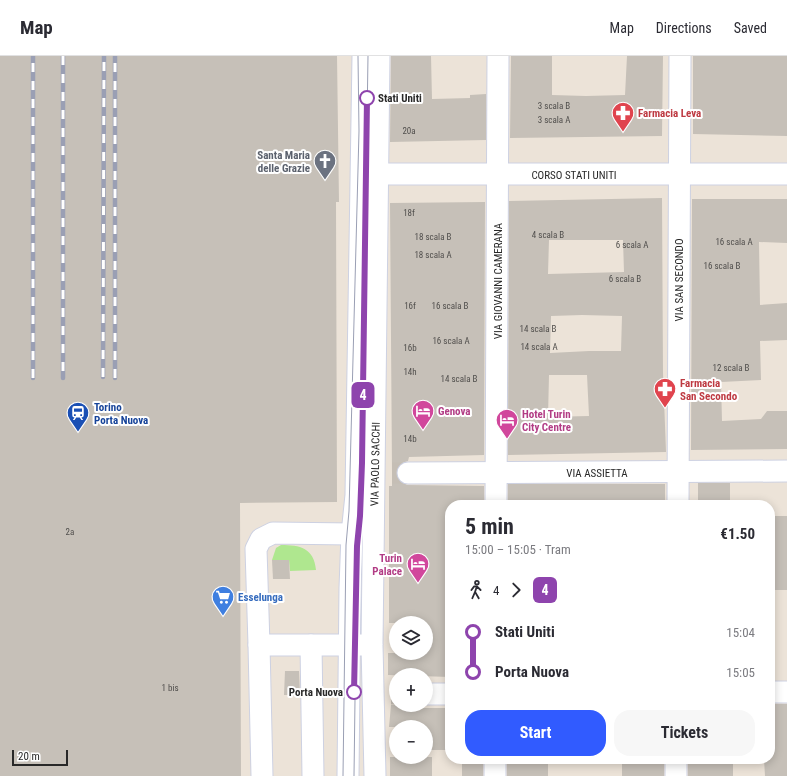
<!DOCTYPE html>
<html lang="en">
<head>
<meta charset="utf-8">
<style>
	:root { --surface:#fff; --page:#f7f7f7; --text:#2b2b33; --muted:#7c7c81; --line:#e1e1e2; --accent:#315bff }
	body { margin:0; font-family:"Roboto Condensed",sans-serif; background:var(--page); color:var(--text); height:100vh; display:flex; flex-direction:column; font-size:15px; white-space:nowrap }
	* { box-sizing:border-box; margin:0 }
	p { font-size:13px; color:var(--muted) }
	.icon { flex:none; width:22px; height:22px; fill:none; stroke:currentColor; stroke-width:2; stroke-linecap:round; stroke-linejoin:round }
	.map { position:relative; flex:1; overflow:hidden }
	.panel { position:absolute; left:445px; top:444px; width:330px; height:264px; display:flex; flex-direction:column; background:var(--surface); border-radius:16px; box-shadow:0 2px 10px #0003 }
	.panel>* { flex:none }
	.badge { padding:0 8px; border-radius:6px; font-size:14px; line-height:26px }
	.buttons { position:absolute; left:389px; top:560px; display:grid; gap:8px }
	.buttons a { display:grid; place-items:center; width:44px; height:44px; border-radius:50%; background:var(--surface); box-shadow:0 2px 10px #0003; font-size:20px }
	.scale { position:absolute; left:12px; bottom:10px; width:56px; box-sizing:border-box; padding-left:4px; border:2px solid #282828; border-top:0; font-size:11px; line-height:14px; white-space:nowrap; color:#282828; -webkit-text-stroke:3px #fff; paint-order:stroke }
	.map>.badge { position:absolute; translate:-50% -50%; box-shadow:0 0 0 2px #fff }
	.legs { display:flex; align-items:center; gap:6px; height:44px; padding:0 20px; font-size:13px }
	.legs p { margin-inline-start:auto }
	.summary { display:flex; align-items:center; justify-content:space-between; height:68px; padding:0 20px }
	h1 { font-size:22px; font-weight:700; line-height:30px }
	.primary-button { display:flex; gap:8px; margin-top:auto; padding:8px 20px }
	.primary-button a { flex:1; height:46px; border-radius:16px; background:var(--accent); color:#fff; font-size:16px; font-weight:700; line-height:46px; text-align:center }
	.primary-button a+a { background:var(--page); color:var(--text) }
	ul { padding:0 20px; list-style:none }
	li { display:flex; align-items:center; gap:14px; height:40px; font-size:15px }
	li i { display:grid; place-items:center; width:6px; height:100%; margin:0 5px; background:currentColor }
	li i::after { content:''; width:10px; height:10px; margin:-5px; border:3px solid; border-radius:50%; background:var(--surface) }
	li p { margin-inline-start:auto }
	li:first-child i { background:linear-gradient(#0000 50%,currentColor 0) }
	li:last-child i { background:linear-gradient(currentColor 50%,#0000 0) }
	header { display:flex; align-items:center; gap:24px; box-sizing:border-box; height:56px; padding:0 20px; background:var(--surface); border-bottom:1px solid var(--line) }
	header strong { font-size:19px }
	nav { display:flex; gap:22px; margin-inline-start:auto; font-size:14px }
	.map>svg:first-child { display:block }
	.green { fill:#afe78f }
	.building { fill:#c6c0b8; fill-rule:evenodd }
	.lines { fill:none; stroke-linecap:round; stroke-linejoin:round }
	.minor-tunnel { stroke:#c5beb5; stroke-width:21; stroke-dasharray:21 10; stroke-linecap:butt }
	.minor-casing { stroke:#cdd1e2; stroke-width:23 }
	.minor { stroke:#fff; stroke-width:21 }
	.tram { stroke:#9a9fb4; stroke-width:1 }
	.rail-casing { stroke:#9a9fb4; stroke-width:4.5 }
	.rail { stroke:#fff; stroke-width:3; stroke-dasharray:9; stroke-linecap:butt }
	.line-1-casing { stroke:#fff; stroke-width:9 }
	.line-1 { stroke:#8e44ad; stroke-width:6 }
	.stop-1-dot { fill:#fff; stroke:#8e44ad; stroke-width:2 }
	.labels { text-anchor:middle; stroke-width:4; stroke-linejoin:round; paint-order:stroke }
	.number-label { font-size:9px; fill:#504e4c }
	.stop-label { font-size:11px; font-weight:bold; fill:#282828; stroke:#fff; text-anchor:start }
	.health-label { font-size:11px; font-weight:bold; fill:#be3a42; stroke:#fff; text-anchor:start }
	.worship-label { font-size:11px; font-weight:bold; fill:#5b616d; stroke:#fff; text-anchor:end }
	.street-label { font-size:11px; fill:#282828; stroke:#fff }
	.transit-label { font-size:11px; font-weight:bold; fill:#164399; stroke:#fff; text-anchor:start }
	.hotel-label { font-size:11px; font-weight:bold; fill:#b23c85; stroke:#fff; text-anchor:start }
	.shop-label { font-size:11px; font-weight:bold; fill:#366cbe; stroke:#fff; text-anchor:start }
</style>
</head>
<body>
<header>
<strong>Map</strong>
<nav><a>Map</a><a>Directions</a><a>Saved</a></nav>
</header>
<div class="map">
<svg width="787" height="720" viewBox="0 0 787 720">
	<rect width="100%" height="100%" fill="#ece3d8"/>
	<path class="green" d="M281 489C300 489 314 492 316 514L290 515 289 504H272L276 492Z"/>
	<g class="building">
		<polygon points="0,0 337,0 339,146 336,146 337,446 240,447 241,720 0,720"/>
		<polygon points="391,0 431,0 432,43 470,42 470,39 486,38 486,84 390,86"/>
		<polygon points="511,0 552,0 552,39 586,40 625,39 627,0 663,0 662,80 510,82"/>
		<polygon points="693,0 787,0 787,80 693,78"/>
		<path d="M662 142 663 317 666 396 508 399 509 145ZM549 184H623L624 216 548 218ZM582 259 622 260 621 295H589L550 297 551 260ZM549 319H587L589 360 548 361Z"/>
		<polygon points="692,143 787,143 787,187 759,186 760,249 787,247 787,284 760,285 761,324 721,326 722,365 761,363 767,355 787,355 787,393 691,394"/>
		<polygon points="485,146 484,399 409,401 408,405 402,407 398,411 396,417 398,423 407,429 484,430 484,449 450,449 450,621 388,619 388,597 426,597 426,567 389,567 389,430 392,430 392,417 390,147"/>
		<rect x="698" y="427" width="32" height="22"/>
		<rect x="508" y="428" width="157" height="21"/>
		<rect x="770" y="460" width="17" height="74"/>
		<polygon points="272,504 289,504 290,523 273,523"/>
		<polygon points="285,615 299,615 300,639 284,639"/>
		<polygon points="770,648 787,648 787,720 765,720 764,703 770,703"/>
		<polygon points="391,649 407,649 407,652 450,652 450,694 426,694 426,671 389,671"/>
		<rect x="390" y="701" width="42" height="19"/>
		<rect x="462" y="703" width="21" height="17"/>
		<rect x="507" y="703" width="41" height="17"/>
		<rect x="622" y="703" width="42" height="17"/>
		<rect x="688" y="703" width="45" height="17"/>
	</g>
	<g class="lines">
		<g class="minor-tunnel">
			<polyline points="392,417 408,417"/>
			<polyline points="391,638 396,638"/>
		</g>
		<g class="minor-casing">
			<g id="minor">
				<polyline points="366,118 787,118"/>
				<polyline points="408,417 787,415"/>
				<polyline points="496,449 498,0"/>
				<polyline points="678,449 680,0"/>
				<polyline points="352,478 273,477 261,483 256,493 259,589 363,589"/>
				<polyline points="259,589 262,720"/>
				<polyline points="311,589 313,720"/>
				<polyline points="770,636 787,636"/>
				<polyline points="426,638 450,638"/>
				<polyline points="348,720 350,532 352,478 356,439 363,0"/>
				<polyline points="375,720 372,589 379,0"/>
				<polyline points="495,720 495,703"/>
				<polyline points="676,720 676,703"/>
			</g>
		</g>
		<use href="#minor" class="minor"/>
		<g class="tram">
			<polyline points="343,720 346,489 349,455 359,75 358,0"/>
			<polyline points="354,720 357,490 361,460 362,401 368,0"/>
		</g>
		<g class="rail-casing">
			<g id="rail">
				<polyline points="63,0 63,322"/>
				<polyline points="103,321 104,0"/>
				<polyline points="33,322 33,0"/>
				<polyline points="115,322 115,0"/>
			</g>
		</g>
		<use href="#rail" class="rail"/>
	</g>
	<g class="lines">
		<g class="line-1-casing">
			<polyline id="line-1" points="354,636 357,490 360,460 362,407 367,42"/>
		</g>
		<use href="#line-1" class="line-1"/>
	</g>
	<defs>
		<g id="pharmacy-pin" transform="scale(1.15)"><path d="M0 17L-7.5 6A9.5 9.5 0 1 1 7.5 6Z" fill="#e0444e" stroke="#fff"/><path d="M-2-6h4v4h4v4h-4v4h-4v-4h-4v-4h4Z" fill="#fff"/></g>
		<g id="church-pin" transform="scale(1.15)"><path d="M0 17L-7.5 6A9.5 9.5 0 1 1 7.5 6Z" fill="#6b7280" stroke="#fff"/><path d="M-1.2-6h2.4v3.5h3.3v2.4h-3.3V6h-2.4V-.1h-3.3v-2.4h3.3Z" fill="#fff"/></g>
		<g id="hotel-pin" transform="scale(1.15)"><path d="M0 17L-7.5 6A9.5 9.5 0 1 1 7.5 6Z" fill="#d1479c" stroke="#fff"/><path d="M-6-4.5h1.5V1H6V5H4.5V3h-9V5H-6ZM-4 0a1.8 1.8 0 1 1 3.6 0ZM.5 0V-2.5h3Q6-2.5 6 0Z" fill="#fff"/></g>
		<g id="station-pin" transform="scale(1.15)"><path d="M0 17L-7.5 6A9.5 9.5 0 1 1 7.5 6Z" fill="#1a4fb4" stroke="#fff"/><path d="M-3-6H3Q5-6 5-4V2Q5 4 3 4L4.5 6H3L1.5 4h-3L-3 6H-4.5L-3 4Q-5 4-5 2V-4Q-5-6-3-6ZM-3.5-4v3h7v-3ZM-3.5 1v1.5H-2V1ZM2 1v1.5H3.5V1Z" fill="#fff"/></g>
		<g id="supermarket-pin" transform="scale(1.15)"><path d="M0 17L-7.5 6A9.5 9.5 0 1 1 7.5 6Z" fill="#3f7fe0" stroke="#fff"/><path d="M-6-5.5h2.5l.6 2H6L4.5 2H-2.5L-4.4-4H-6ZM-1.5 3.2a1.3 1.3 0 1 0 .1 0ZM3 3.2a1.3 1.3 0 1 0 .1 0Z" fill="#fff"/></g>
	</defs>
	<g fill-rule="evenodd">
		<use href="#pharmacy-pin" x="623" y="57"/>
		<use href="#church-pin" x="325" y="105"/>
		<use href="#pharmacy-pin" x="665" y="333"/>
		<use href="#hotel-pin" x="423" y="355"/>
		<use href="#station-pin" x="78" y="357"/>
		<use href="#hotel-pin" x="507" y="364"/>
		<use href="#hotel-pin" x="418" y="508"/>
		<use href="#supermarket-pin" x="223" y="541"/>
	</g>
	<g class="stop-1-dot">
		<circle cx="367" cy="42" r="7"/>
		<circle cx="354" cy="636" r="7"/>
	</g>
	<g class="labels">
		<g class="number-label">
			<text x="554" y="53">3 scala B</text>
			<text x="554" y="67">3 scala A</text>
			<text x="409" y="78">20a</text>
			<text x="409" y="160">18f</text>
			<text x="548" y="182">4 scala B</text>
			<text x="433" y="184">18 scala B</text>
			<text x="734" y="189">16 scala A</text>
			<text x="632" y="192">6 scala A</text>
			<text x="433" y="202">18 scala A</text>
			<text x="722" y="213">16 scala B</text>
			<text x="625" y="226">6 scala B</text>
			<text x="410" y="253">16f</text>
			<text x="450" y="253">16 scala B</text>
			<text x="538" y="276">14 scala B</text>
			<text x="451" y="288">16 scala A</text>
			<text x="539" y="294">14 scala A</text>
			<text x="410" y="295">16b</text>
			<text x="731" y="315">12 scala B</text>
			<text x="410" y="319">14h</text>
			<text x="459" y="326">14 scala B</text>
			<text x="410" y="386">14b</text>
			<text x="70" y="479">2a</text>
			<text x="170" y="635">1 bis</text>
		</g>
		<g class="stop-label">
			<text x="378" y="46">Stati Uniti</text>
			<text x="343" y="640" text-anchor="end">Porta Nuova</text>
		</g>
		<g class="health-label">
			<text x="638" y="61">Farmacia Leva</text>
			<text x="680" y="331">Farmacia<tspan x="680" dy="13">San Secondo</tspan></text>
		</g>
		<g class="worship-label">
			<text x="310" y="103">Santa Maria<tspan x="310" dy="13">delle Grazie</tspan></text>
		</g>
		<g class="street-label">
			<text x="574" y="123">CORSO STATI UNITI</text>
			<text transform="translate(679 224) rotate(-90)" y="4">VIA SAN SECONDO</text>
			<text transform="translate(498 225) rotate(-90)" y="4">VIA GIOVANNI CAMERANA</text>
			<text transform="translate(375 408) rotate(-89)" y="4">VIA PAOLO SACCHI</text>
			<text x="597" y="421">VIA ASSIETTA</text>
		</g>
		<g class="transit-label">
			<text x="94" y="355">Torino<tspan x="94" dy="13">Porta Nuova</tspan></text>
		</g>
		<g class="hotel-label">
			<text x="438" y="359">Genova</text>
			<text x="522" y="362">Hotel Turin<tspan x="522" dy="13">City Centre</tspan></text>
			<text x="402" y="506" text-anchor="end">Turin<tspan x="402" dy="13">Palace</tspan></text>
		</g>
		<g class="shop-label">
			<text x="238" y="545">Esselunga</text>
		</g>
	</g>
</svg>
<div class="buttons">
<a><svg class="icon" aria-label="layers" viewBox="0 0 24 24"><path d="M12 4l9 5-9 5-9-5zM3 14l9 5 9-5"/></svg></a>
<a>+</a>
<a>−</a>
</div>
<div class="scale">20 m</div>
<b class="badge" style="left:363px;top:339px;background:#8e44ad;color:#fff">4</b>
<section class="panel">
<div class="summary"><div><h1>5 min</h1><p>15:00 – 15:05 · Tram</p></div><b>€1.50</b></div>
<div class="legs"><svg class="icon" aria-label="walk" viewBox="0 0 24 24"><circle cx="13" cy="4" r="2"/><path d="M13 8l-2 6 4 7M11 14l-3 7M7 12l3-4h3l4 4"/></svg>4<svg class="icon" aria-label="forward" viewBox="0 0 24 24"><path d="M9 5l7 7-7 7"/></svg><b class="badge" style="background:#8e44ad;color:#fff">4</b></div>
<ul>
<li><i style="color:#8e44ad"></i><b>Stati Uniti</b><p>15:04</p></li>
<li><i style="color:#8e44ad"></i><b>Porta Nuova</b><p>15:05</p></li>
</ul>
<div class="primary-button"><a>Start</a><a>Tickets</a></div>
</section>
</div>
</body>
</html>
